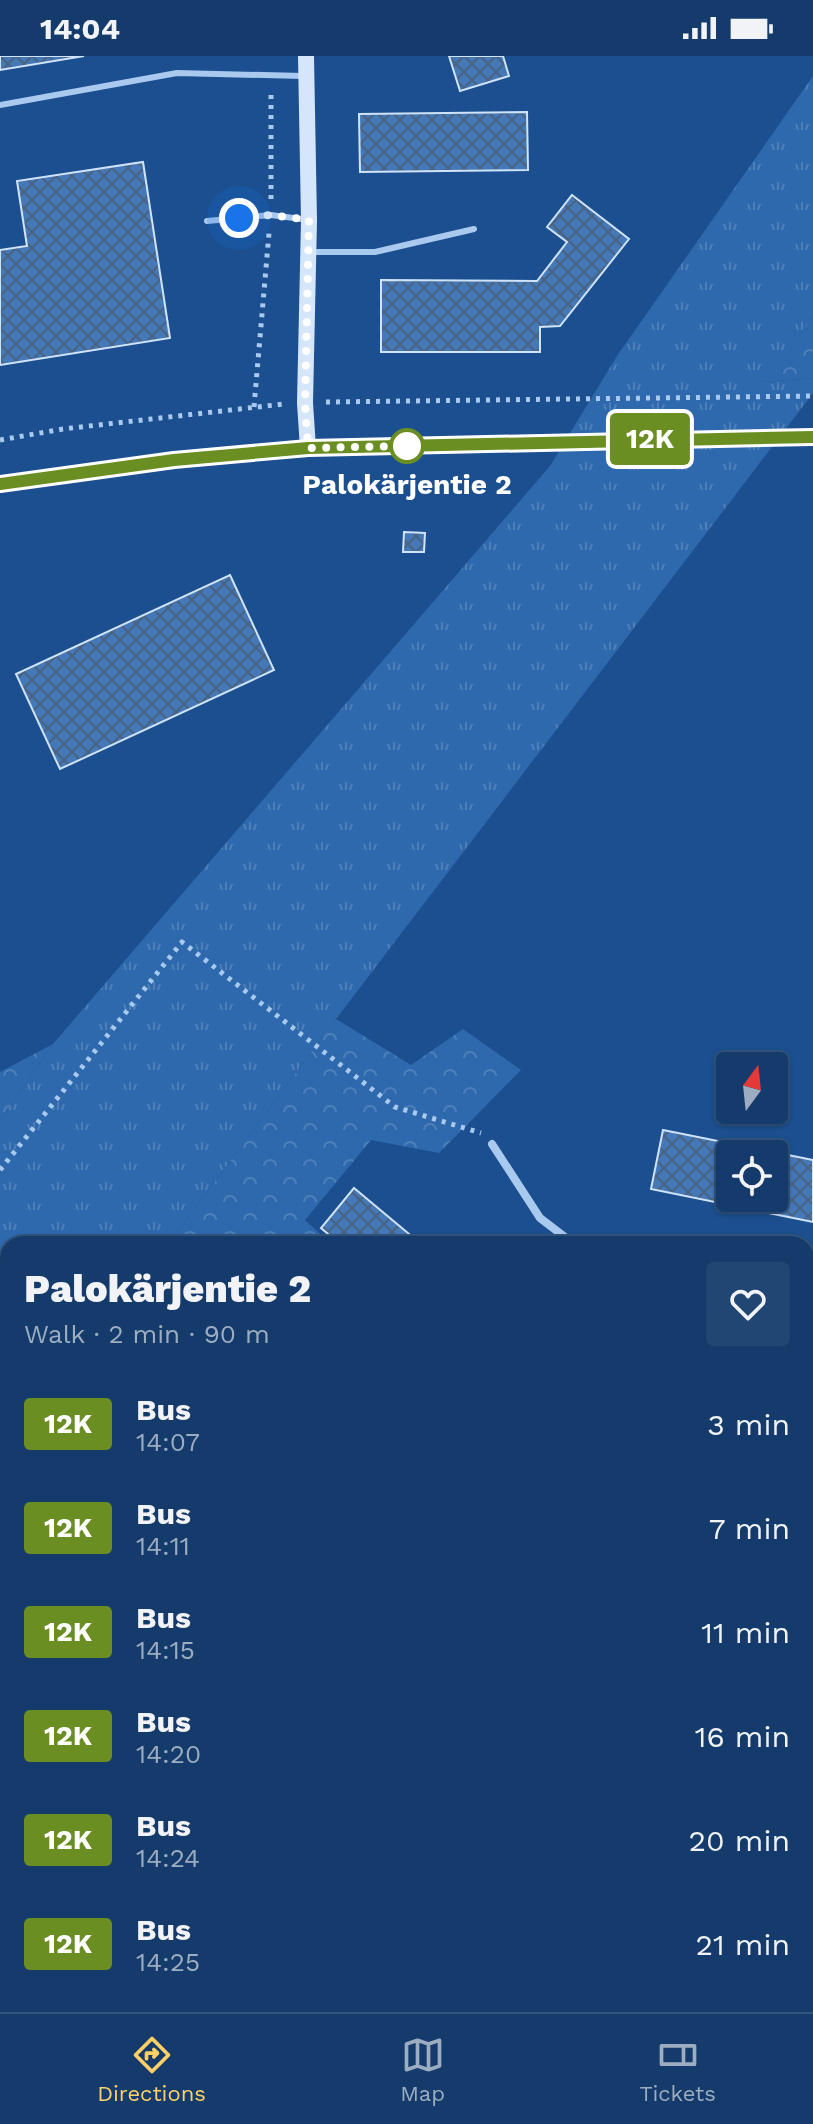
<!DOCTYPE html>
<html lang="en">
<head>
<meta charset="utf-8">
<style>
	:root { --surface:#143b6b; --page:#214673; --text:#f1f3f6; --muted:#9dadc1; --line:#33557e; --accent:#ffd166 }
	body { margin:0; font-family:"Work Sans",sans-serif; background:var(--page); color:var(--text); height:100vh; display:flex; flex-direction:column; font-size:30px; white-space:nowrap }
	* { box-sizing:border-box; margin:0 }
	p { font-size:26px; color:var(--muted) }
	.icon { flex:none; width:44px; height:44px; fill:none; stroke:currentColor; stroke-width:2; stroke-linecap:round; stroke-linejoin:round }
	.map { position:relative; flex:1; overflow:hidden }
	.side { position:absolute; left:0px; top:1180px; width:814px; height:776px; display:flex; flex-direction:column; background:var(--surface); border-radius:24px 24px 0 0; box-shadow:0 2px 6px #0004,0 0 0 2px var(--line) }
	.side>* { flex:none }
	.badge { padding:0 16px; border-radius:6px; font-size:28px; line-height:52px }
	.needle { width:52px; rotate:15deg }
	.tools { position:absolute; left:716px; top:996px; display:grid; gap:16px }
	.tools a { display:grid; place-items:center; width:72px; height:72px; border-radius:8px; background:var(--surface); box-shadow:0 2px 6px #0004,0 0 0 2px var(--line); font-size:40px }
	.you { position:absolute; width:40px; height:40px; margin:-20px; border:6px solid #fff; border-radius:50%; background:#1a73e8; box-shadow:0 0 0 12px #1a73e833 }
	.map>.badge { position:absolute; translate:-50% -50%; box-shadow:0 0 0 4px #fff }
	.round { display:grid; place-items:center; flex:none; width:84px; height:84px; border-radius:8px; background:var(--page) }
	.summary { display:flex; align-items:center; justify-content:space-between; height:136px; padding:0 24px }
	h1 { font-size:38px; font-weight:800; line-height:60px }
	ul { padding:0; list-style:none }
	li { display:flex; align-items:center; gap:24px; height:104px; padding:0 24px }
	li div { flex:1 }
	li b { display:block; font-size:30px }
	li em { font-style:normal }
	li .badge { min-width:88px; font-weight:700; text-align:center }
	.status { display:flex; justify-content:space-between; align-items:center; height:56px; padding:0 40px; background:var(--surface); direction:ltr }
	.status svg { height:22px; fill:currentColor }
	.tabs { display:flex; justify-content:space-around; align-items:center; height:112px; border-top:2px solid var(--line); background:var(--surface); font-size:22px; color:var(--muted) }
	.tabs a { display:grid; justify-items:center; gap:4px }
	.tabs .on { color:var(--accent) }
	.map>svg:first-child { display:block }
	.grass { fill:url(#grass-tufts) }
	.forest { fill:url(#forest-crowns) }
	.building { fill:url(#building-cross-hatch); stroke:#cfe3fa; stroke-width:2; fill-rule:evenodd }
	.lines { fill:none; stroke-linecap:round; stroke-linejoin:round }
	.path { stroke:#a9c9ee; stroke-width:5; stroke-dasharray:4 6; stroke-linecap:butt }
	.lane { stroke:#a9c9ee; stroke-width:6 }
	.street { stroke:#a9c9ee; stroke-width:8 }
	.secondary { stroke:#d6e6fa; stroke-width:16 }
	.line-casing { stroke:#fff; stroke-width:18 }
	.line { stroke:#6b8e23; stroke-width:12 }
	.walk { stroke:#fff; stroke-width:8; stroke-dasharray:0 14.4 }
	.stop-dot { fill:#fff; stroke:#6b8e23; stroke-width:4 }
	.labels { text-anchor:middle; stroke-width:6; stroke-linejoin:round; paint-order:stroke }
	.stop-label { font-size:28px; font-weight:bold; fill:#fff; stroke:#1b4f8f }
</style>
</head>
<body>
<div class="status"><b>14:04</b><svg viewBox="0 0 49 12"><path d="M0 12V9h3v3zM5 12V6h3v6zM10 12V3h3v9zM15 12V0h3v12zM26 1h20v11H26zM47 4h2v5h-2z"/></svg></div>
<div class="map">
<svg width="813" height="1956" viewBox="0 0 813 1956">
	<defs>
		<pattern id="grass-tufts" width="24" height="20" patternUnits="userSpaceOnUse" patternTransform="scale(2)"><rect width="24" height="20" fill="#2e69ad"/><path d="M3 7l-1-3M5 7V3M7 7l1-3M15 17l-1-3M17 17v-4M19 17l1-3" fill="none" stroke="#4d80b9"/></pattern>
		<pattern id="forest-crowns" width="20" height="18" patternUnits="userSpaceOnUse" patternTransform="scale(2)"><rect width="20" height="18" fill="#2e69ad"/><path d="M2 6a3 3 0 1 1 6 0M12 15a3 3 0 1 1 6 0" fill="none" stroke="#4d80b9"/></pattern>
		<pattern id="building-cross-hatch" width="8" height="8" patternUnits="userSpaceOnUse" patternTransform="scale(2)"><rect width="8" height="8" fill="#4478b7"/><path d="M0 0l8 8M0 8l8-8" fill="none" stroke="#486282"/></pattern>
	</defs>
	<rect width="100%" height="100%" fill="#1b4f8f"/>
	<polygon class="grass" points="813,20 813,262 763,326 813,322 813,337 336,963 168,1188 8,1188 8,1403 0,1414 0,1065 53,988 550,410 617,300"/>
	<g class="forest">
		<polygon points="813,262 813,322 762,326"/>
		<polygon points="336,963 411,1009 463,973 521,1014 439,1097 371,1084 305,1164 331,1188 168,1188"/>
		<polygon points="53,988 0,1065 0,1016"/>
		<polygon points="8,1403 8,1948 742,1948 742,1956 0,1956 0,1414"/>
	</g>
	<g class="building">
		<polygon points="0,0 84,0 0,14"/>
		<polygon points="449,0 503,0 509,20 460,35"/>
		<polygon points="527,56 528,114 360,116 359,58"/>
		<polygon points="143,106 170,282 0,309 0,194 27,190 17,125"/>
		<polygon points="572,139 629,183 560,270 540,271 540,296 381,296 381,224 537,225 567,186 547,171"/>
		<polygon points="404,476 425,477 424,496 403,496"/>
		<polygon points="230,519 274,614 60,713 16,618"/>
		<path d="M663 1074 813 1104V1166L651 1133ZM730 1098H774V1142H730Z"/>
		<polygon points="354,1132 421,1188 340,1188 321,1172"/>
		<polygon points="806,1532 813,1532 813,1638 806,1643"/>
		<rect x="806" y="1708" width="7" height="63"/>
		<rect x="806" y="1835" width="7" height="106"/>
	</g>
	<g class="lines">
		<g class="path">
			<polyline points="271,143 271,33"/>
			<polyline points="326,346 813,340"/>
			<polyline points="254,351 269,177"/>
			<polyline points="0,384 63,373 284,348"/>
			<polyline points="0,1114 182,886 395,1051 481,1077"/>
			<polyline points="0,1885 8,1889"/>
			<polyline points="117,1956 118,1948"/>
		</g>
		<g class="lane">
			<polyline points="0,49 177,17 303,20"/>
			<polyline points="207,165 271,159 309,164"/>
			<polyline points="312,196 375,196 474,173"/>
		</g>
		<g class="street">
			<polyline points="492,1088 540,1162 574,1188"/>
			<polyline points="806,1345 813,1348"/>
		</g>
		<g class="secondary">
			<polyline points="306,0 309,164 305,347 308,392"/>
			<polyline points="0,428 174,404 308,392 813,381"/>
		</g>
	</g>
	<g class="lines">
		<g class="line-casing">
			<polyline id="line" points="0,428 174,404 308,392 813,381"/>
		</g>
		<use href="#line" class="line"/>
		<polyline class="walk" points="239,162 271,159 309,164 305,347 308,392 407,390"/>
	</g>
	<circle class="stop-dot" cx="407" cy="390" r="16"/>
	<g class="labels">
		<g class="stop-label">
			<text x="407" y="438">Palokärjentie 2</text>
		</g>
	</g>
</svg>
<div class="tools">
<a><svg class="needle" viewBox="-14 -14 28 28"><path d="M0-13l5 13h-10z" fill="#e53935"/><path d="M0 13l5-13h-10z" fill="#9dadc1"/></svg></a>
<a><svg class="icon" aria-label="locate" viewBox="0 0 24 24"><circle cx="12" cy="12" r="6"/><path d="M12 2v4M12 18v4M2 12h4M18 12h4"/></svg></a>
</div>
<div class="you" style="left:239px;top:162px"></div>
<b class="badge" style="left:650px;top:383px;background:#6b8e23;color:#fff">12K</b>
<section class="side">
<div class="summary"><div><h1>Palokärjentie 2</h1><p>Walk · 2 min · 90 m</p></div><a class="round"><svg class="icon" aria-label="heart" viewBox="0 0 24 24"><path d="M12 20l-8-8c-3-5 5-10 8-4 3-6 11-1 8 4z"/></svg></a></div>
<ul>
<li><span class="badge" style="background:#6b8e23;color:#fff">12K</span><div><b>Bus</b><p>14:07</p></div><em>3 min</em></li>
<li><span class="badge" style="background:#6b8e23;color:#fff">12K</span><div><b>Bus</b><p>14:11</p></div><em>7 min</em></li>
<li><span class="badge" style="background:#6b8e23;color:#fff">12K</span><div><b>Bus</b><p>14:15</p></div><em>11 min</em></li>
<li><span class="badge" style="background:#6b8e23;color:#fff">12K</span><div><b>Bus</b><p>14:20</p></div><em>16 min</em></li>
<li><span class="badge" style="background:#6b8e23;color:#fff">12K</span><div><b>Bus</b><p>14:24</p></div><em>20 min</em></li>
<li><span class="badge" style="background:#6b8e23;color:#fff">12K</span><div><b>Bus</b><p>14:25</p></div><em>21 min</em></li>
</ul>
</section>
</div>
<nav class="tabs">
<a class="on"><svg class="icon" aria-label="directions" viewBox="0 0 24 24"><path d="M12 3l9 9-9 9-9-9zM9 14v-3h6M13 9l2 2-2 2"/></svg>Directions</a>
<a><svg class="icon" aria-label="map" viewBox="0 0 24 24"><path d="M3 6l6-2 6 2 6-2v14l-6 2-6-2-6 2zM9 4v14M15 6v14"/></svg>Map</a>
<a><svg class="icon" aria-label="tickets" viewBox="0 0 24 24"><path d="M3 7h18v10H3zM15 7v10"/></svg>Tickets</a>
</nav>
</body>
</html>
